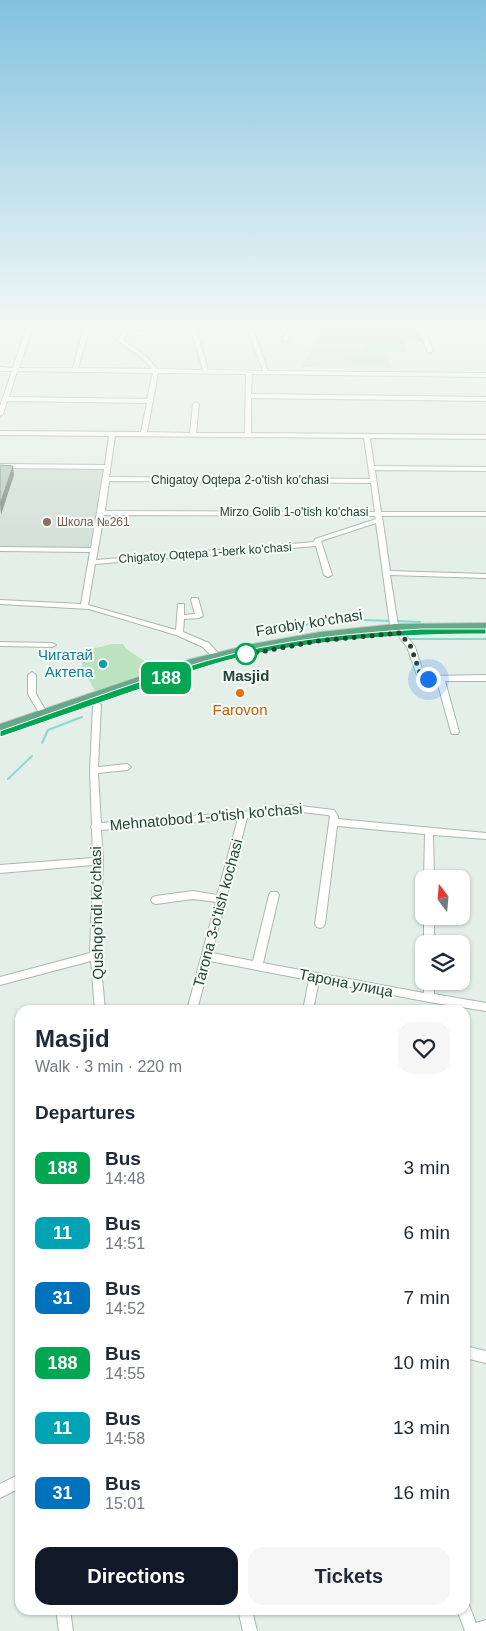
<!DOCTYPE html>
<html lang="en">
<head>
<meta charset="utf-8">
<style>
	:root { --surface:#fff; --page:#f6f6f7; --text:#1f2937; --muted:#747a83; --accent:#111827 }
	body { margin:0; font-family:Helvetica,sans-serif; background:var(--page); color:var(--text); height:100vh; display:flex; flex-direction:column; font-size:19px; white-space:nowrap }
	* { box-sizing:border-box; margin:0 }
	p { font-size:16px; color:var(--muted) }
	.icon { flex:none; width:28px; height:28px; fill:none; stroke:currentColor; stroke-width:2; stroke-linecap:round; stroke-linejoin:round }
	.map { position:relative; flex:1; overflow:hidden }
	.side { position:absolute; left:15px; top:1005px; width:455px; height:610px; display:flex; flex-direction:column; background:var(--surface); border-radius:15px; box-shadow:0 1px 4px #0004 }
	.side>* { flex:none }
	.badge { padding:0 10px; border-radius:8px; font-size:18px; line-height:32px }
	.needle { width:32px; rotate:344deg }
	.tools { position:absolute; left:415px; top:870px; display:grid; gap:10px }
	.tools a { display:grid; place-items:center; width:55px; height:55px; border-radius:10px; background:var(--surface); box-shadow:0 1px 4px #0004; font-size:25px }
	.you { position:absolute; width:25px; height:25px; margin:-12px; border:4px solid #fff; border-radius:50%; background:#1a73e8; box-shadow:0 0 0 8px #1a73e833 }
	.map>.badge { position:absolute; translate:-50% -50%; box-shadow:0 0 0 2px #fff }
	h2 { padding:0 20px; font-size:19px; line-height:45px }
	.round { display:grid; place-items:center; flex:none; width:52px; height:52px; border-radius:15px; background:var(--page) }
	.headline { display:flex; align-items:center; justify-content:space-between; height:85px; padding:0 20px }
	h1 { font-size:24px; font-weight:700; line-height:38px }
	.cta { display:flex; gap:10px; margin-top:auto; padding:10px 20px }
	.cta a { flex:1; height:58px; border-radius:15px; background:var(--accent); color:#fff; font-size:20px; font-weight:700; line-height:58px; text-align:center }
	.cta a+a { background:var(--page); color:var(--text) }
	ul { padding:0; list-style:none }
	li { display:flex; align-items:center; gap:15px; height:65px; padding:0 20px }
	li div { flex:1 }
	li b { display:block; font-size:19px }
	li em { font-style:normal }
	li .badge { min-width:55px; font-weight:700; text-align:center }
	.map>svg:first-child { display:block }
	.built { fill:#d3e0d7 }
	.green { fill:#bde2bf }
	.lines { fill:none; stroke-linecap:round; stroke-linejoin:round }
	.stream { stroke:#8ad8d2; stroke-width:2 }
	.minor-casing { stroke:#a7b8af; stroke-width:2 }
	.primary-casing { stroke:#c1cbc6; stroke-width:2 }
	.minor { fill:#fff; fill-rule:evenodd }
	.primary { fill:#67a889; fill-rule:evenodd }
	.shaded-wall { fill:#828e87 }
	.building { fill:#bacbc1; stroke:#828e87 }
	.line { fill:#00a651; stroke:#fff }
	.walk { stroke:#243; stroke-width:5; stroke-dasharray:0 9 }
	.education-dot { fill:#8d6e63; stroke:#f7fbf8; stroke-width:2 }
	.stop-dot { fill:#fff; stroke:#00a651; stroke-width:2.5 }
	.culture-dot { fill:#0f9aa8; stroke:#f7fbf8; stroke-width:2 }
	.food-dot { fill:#e8710a; stroke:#f7fbf8; stroke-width:2 }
	.labels { text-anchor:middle; stroke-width:4; stroke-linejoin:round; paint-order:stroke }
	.far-street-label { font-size:12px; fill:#243; stroke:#f7fbf8 }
	.far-education-label { font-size:12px; fill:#785e54; stroke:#f7fbf8; text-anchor:start }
	.street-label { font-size:15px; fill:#243; stroke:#f7fbf8 }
	.culture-label { font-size:15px; fill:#0d838f; stroke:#f7fbf8; text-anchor:end }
	.stop-label { font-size:15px; font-weight:bold; fill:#243; stroke:#f7fbf8 }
	.food-label { font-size:15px; fill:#c56008; stroke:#f7fbf8 }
</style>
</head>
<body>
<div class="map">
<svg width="486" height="1631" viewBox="0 0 486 1631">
	<rect width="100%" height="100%" fill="#e5efe9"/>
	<g class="built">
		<polygon points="326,323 410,323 419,341 406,341 407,353 386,352 392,369 301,367"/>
		<polygon points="103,469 90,548 0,546 0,470"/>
	</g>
	<g class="green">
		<polygon points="366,340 405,341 406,352 366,352"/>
		<polygon points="346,354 384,355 385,365 345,364"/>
		<polygon points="112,644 123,644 126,649 157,669 95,691 83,669 80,652"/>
	</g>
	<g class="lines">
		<g class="stream">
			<polyline points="411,324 419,339 424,341"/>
			<polyline points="396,621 420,622"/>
			<polyline points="281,630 334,619 391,621"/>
			<polyline points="409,639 486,639"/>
			<polyline points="42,743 48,730 82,717"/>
			<polyline points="8,779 32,756"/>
		</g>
		<g class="minor-casing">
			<g id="minor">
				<path d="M28 323H34L19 368H73L85 323H91L78 368 152 369 142 358 117 340 125 329 194 323 208 370 263 371 245 323H251L268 371 486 373V377L252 374 251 394 486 397V401L251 398V433L486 435V439L370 438 374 466 486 467V471L375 470 381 512H486V516H382L390 571 486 574V578L390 575 398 625 415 647 423 672 430 676 486 675V681H445L459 732 458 734H452L451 732 437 681H425L417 675 407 647 390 625 376 523 321 541 332 575 328 577 324 575 316 546 95 564 88 605 176 630 178 604H184V615L195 614 191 600 192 598H198L203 616 199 618 184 619 183 632 209 643 224 660 220 662H217L203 647 176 635 89 609 0 604V600L81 604 90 552 0 551V547L91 548 104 469 0 468V464L105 465 109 436 0 435V431L141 432 147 403 7 401 3 414 0 416V406L12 371H0V367L13 368ZM190 327 203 370 157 369 146 356 123 340 129 331ZM17 371 153 373 147 399 9 397ZM158 373 246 374 245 433H196L199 404 196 402 193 404 190 433 147 432ZM115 436 364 438 370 479 109 477ZM109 481 371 483 375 512 105 511ZM104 515 375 516 376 519 315 539 314 542 96 560Z"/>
				<polygon points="291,323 297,323 287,341 283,341 282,340"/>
				<polygon points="416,323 486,324 486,328 422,324 433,351 430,353 427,351"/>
				<polygon points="0,642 52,643 56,645 52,647 0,646"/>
				<polygon points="32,672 36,675 36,694 46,711 48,719 44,722 40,719 38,711 28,694 28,675"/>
				<polygon points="91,696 94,697 101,705 98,767 127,764 131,767 127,770 98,773 101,823 243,812 292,805 334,810 338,816 338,819 486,833 486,839 433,835 434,879 424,879 425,834 337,826 325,924 323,927 320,928 317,927 315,924 330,816 328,815 292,811 247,818 212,953 253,961 269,895 271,892 277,892 279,895 263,963 424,993 424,981 434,981 434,994 486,1003 486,1011 429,1002 319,981 313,1010 303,1010 309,980 210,961 197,1010 187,1010 216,902 193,899 156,904 153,903 151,900 153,897 156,896 193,891 217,895 238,819 101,830 103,861 100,956 105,1010 95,1010 91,961 0,985 0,977 90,953 93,865 0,873 0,865 93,858 92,829 91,827 92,825 90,771 93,706 87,699"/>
				<rect x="424" y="916" width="10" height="28"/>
				<polygon points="465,1346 486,1351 486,1363 465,1358"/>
				<polygon points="20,1474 20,1488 0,1498 0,1484"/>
				<polygon points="465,1603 469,1605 476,1623 486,1620 486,1631 465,1631 457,1610 465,1610"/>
				<polygon points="56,1610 70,1610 73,1631 59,1631"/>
				<polygon points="238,1610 252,1610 257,1631 243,1631"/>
			</g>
		</g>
		<g class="primary-casing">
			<polygon id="primary" points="486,623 486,629 395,630 320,638 253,650 198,665 0,732 0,724 191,659 253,644 320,632 395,624"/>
		</g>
		<use href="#minor" class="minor"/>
		<use href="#primary" class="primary"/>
	</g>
	<polygon class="shaded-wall" points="13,466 14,475 1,515 0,504"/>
	<polygon class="building" points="0,465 13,466 0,504"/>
	<linearGradient id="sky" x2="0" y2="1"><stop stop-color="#82c2df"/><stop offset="0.59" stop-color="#f3f8f5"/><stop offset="1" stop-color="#f3f8f5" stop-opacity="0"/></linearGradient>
	<rect width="486" height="551" fill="url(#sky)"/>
	<path class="line" d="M421 629H486V634C402 634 319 639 237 658 204 666 172 678 140 689 94 705 49 720 3 736L0 737V731C76 705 155 673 236 653 297 638 359 633 421 629Z"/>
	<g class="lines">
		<polyline class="walk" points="246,654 238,656 318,641 400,633 411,647 420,673 428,679"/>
	</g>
	<circle class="education-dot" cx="47" cy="522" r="5"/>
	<circle class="stop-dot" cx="246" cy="654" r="10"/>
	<circle class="culture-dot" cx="103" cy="664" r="5"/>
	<circle class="food-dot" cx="240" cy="693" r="5"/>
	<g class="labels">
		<g class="far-street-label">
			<text x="240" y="484">Chigatoy Oqtepa 2-o'tish ko'chasi</text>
			<text x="294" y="516">Mirzo Golib 1-o'tish ko'chasi</text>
			<text transform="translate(205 553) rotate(-4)" y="4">Chigatoy Oqtepa 1-berk ko'chasi</text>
		</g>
		<g class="far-education-label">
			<text x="57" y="526">Школа №261</text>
		</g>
		<g class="street-label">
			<text transform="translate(309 623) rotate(-9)" y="5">Farobiy ko'chasi</text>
			<text transform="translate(206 817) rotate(-5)" y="5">Mehnatobod 1-o'tish ko'chasi</text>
			<text transform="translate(97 913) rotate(-91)" y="5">Qushqo'ndi ko'chasi</text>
			<text transform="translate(218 913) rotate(-75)" y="5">Tarona 3-o'tish kochasi</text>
			<text transform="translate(346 983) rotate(11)" y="5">Тарона улица</text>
		</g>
		<g class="culture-label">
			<text x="93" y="660">Чигатай<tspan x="93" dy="17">Актепа</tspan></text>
		</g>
		<g class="stop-label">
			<text x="246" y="681">Masjid</text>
		</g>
		<g class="food-label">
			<text x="240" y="715">Farovon</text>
		</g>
	</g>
</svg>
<div class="tools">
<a><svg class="needle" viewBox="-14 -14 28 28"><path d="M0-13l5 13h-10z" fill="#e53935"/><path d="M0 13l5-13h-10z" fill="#747a83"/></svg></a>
<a><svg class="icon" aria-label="layers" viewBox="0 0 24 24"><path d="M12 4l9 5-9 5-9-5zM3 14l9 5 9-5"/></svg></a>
</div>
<div class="you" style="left:428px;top:679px"></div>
<b class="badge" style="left:166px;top:678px;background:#00a651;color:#fff">188</b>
<section class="side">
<div class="headline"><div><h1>Masjid</h1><p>Walk · 3 min · 220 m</p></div><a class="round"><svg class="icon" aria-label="heart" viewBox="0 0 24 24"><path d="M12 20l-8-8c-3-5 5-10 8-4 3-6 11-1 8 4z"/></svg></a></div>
<h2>Departures</h2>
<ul>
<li><span class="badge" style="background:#00a651;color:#fff">188</span><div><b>Bus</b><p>14:48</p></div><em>3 min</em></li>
<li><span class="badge" style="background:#00a3b4;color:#fff">11</span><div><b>Bus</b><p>14:51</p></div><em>6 min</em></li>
<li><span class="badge" style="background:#0072bc;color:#fff">31</span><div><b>Bus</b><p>14:52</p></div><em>7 min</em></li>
<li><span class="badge" style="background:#00a651;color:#fff">188</span><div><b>Bus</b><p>14:55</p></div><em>10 min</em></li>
<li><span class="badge" style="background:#00a3b4;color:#fff">11</span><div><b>Bus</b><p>14:58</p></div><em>13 min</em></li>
<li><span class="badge" style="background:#0072bc;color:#fff">31</span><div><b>Bus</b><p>15:01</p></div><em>16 min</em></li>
</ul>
<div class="cta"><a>Directions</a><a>Tickets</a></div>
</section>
</div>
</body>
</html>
